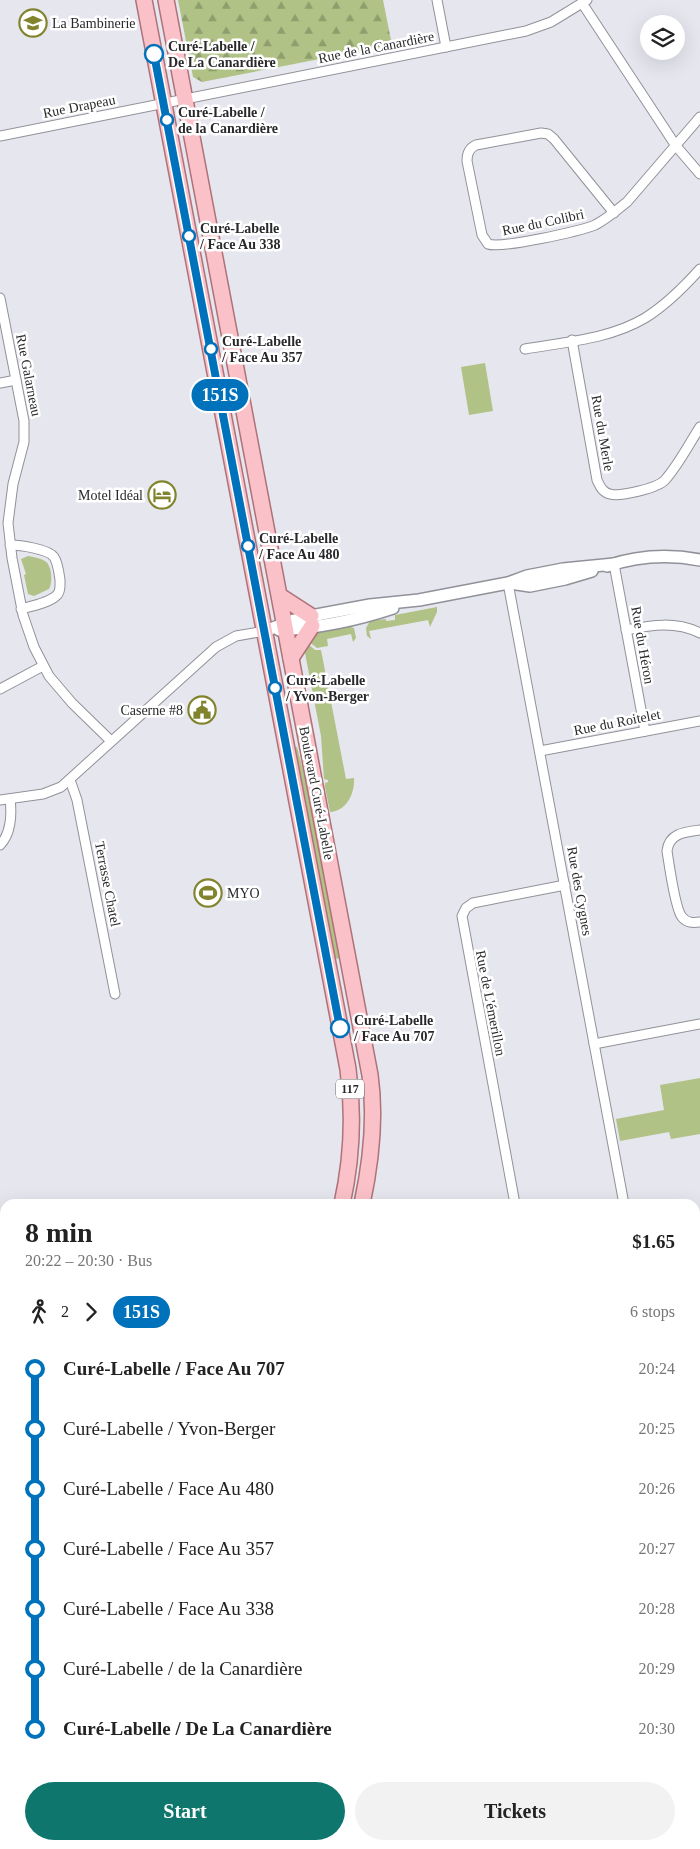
<!DOCTYPE html>
<html lang="en">
<head>
<meta charset="utf-8">
<style>
	:root { --surface:#fff; --page:#f2f2f2; --text:#222; --muted:#767676; --accent:#0f766e }
	body { margin:0; font-family:Georgia,serif; background:var(--page); color:var(--text); height:100vh; display:flex; flex-direction:column; font-size:19px; white-space:nowrap }
	* { box-sizing:border-box; margin:0 }
	p { font-size:16px; color:var(--muted) }
	.icon { flex:none; width:28px; height:28px; fill:none; stroke:currentColor; stroke-width:2; stroke-linecap:round; stroke-linejoin:round }
	.map { position:relative; flex:1; overflow:hidden }
	.details { position:absolute; left:0px; top:1199px; width:700px; height:651px; display:flex; flex-direction:column; background:var(--surface); border-radius:15px 15px 0 0; box-shadow:0 5px 20px #0002 }
	.details>* { flex:none }
	.badge { padding:0 10px; border-radius:16px; font-size:18px; line-height:32px }
	.fabs { position:absolute; left:640px; top:15px; display:grid; gap:10px }
	.fabs a { display:grid; place-items:center; width:45px; height:45px; border-radius:50%; background:var(--surface); box-shadow:0 5px 20px #0002; font-size:25px }
	.map>.badge { position:absolute; translate:-50% -50%; box-shadow:0 0 0 2px #fff }
	.legs { display:flex; align-items:center; gap:8px; height:55px; padding:0 25px; font-size:16px }
	.legs p { margin-inline-start:auto }
	.headline { display:flex; align-items:center; justify-content:space-between; height:85px; padding:0 25px }
	h1 { font-size:28px; font-weight:800; line-height:38px }
	.cta { display:flex; gap:10px; margin-top:auto; padding:10px 25px }
	.cta a { flex:1; height:58px; border-radius:30px; background:var(--accent); color:#fff; font-size:20px; font-weight:800; line-height:58px; text-align:center }
	.cta a+a { background:var(--page); color:var(--text) }
	ul { padding:0 25px; list-style:none }
	li { display:flex; align-items:center; gap:18px; height:60px; font-size:19px }
	li i { display:grid; place-items:center; width:8px; height:100%; margin:0 6px; background:currentColor }
	li i::after { content:''; width:12px; height:12px; margin:-6px; border:4px solid; border-radius:50%; background:var(--surface) }
	li p { margin-inline-start:auto }
	li:first-child i { background:linear-gradient(#0000 50%,currentColor 0) }
	li:last-child i { background:linear-gradient(currentColor 50%,#0000 0) }
	.map>svg:first-child { display:block }
	.green { fill:#b0c285 }
	.forest { fill:url(#forest-firs) }
	.lines { fill:none; stroke-linecap:round; stroke-linejoin:round }
	.minor-casing { stroke:#919199; stroke-width:11 }
	.tertiary-casing { stroke:#919199; stroke-width:14 }
	.primary-casing { stroke:#ae7279; stroke-width:18 }
	.motorway-casing { stroke:#ae7279; stroke-width:19 }
	.minor { stroke:#fff; stroke-width:9 }
	.tertiary { stroke:#fff; stroke-width:11 }
	.primary { stroke:#fac2c8; stroke-width:15 }
	.motorway { stroke:#f699a3; stroke-width:16 }
	.line-1-casing { stroke:#fff; stroke-width:11 }
	.line-1 { stroke:#0072bc; stroke-width:8 }
	.stop-1-dot { fill:#fff; stroke:#0072bc; stroke-width:2.5 }
	.labels { text-anchor:middle; stroke-width:5; stroke-linejoin:round; paint-order:stroke }
	.shield { fill:#fff; stroke:#69696b; stroke-width:1 }
	.shield-label { font-size:12px; font-weight:bold; fill:#29292c }
	.poi-label { font-size:14px; fill:#29292c; stroke:#fff; text-anchor:start }
	.stop-label { font-size:14px; font-weight:bold; fill:#29292c; stroke:#fff; text-anchor:start }
	.street-label { font-size:14px; fill:#29292c; stroke:#fff }
</style>
</head>
<body>
<div class="map">
<svg width="700" height="1849" viewBox="0 0 700 1849">
	<defs>
		<pattern id="forest-firs" width="22" height="20" patternUnits="userSpaceOnUse" patternTransform="scale(1.25)"><rect width="22" height="20" fill="#b0c285"/><path d="M5 1l3.5 6h-7zM16 11l3.5 6h-7z" fill="#8f9e6d"/></pattern>
	</defs>
	<rect width="100%" height="100%" fill="#e6e6ef"/>
	<g class="green">
		<polygon points="485,363 493,411 469,415 461,367"/>
		<path d="M28 556C33 557 40 558 45 561 52 565 53 583 49 589L34 596 28 594 24 575 26 574 21 559Z"/>
		<polygon points="437,607 437,612 430,627 428,620 369,631 371,639 367,636 366,628 370,621 386,619 386,621 395,620 395,615"/>
		<path d="M348 626 354 628 356 638 353 642 351 634 327 639 328 646 317 648 308 641C318 629 333 628 348 626Z"/>
		<path d="M307 643 315 650H321L346 779 354 778C355 793 347 811 330 812L325 787V783L328 782V780L324 779 321 736 305 653Z"/>
		<polygon points="297,747 314,812 341,958 335,959 295,748"/>
		<polygon points="700,1078 700,1134 671,1139 669,1132 620,1141 616,1119 664,1110 660,1085"/>
	</g>
	<polygon class="forest" points="178,0 383,0 392,45 202,82 193,77"/>
	<g class="lines">
		<g class="minor-casing">
			<g id="minor">
				<polyline points="437,0 446,47"/>
				<polyline points="582,3 676,146 700,174"/>
				<polyline points="0,136 526,31 551,22 587,0"/>
				<path d="M614 213 554 139 548 134 541 133 476 145C469 148 467 154 467 161L482 235 488 244C501 249 580 231 595 225 607 219 617 210 627 202L700 117"/>
				<polyline points="0,298 24,421 24,442 13,484 8,523 12,558 23,615 34,647 49,676 72,703 111,741"/>
				<path d="M572 340 597 480C600 486 602 492 610 494 620 497 658 488 665 480 679 464 689 444 700 427"/>
				<path d="M525 349C565 342 610 339 645 318 666 305 683 288 700 269"/>
				<polyline points="0,383 16,380"/>
				<path d="M10 545C20 545 48 549 54 557 58 563 59 573 60 580 60 585 61 591 57 595 49 603 32 606 21 609"/>
				<polyline points="614,564 645,731"/>
				<polyline points="508,583 624,1204"/>
				<path d="M626 630C652 625 675 621 700 633"/>
				<polyline points="0,689 43,666"/>
				<polyline points="540,751 700,721"/>
				<polyline points="70,780 77,800 115,994"/>
				<polyline points="0,800 43,794 61,787 216,647 236,636 265,631"/>
				<path d="M700 830C685 832 669 833 667 851 669 863 675 909 682 917 687 923 693 923 700 922"/>
				<path d="M0 845C11 834 12 814 10 799"/>
				<polyline points="594,1044 700,1024"/>
				<polyline points="515,1204 462,916 466,908 473,903 565,885"/>
				<polyline points="695,1327 700,1326"/>
			</g>
		</g>
		<g class="tertiary-casing">
			<g id="tertiary">
				<path d="M607 566C637 556 669 554 700 560"/>
				<polyline points="510,583 530,586 565,579 592,571"/>
				<path d="M279 630C317 628 357 620 393 608"/>
				<polyline points="265,631 294,620 311,616 370,605 419,600 508,583 527,576 563,569 614,564"/>
			</g>
		</g>
		<g class="primary-casing">
			<g id="primary">
				<path d="M144 0 348 1069C354 1114 352 1159 342 1204"/>
				<path d="M166 0 370 1075C376 1117 371 1162 362 1204"/>
				<polyline points="280,596 311,616"/>
				<polyline points="291,658 312,626"/>
				<polyline points="695,1600 700,1611"/>
				<polyline points="0,1825 5,1812"/>
				<polyline points="11,1849 12,1845"/>
			</g>
		</g>
		<g class="motorway-casing">
			<g id="motorway">
				<polyline points="0,1252 5,1253"/>
				<polyline points="0,1308 5,1311"/>
				<polyline points="0,1370 5,1373"/>
				<polyline points="0,1464 5,1460"/>
				<polyline points="0,1604 5,1608"/>
				<polyline points="0,1630 5,1633"/>
				<polyline points="695,1726 700,1729"/>
				<polyline points="695,1785 700,1788"/>
				<polyline points="321,1845 343,1849"/>
				<polyline points="248,1849 270,1845"/>
			</g>
		</g>
		<use href="#minor" class="minor"/>
		<use href="#tertiary" class="tertiary"/>
		<use href="#primary" class="primary"/>
		<use href="#motorway" class="motorway"/>
	</g>
	<g class="lines">
		<g class="line-1-casing">
			<polyline id="line-1" points="154,54 340,1028"/>
		</g>
		<use href="#line-1" class="line-1"/>
	</g>
	<defs>
		<g id="school-ring" transform="scale(1.4375)"><circle r="9.5" fill="#fff" stroke="#82842d" stroke-width="1.5"/><path d="M0-5L7-2L0 1L-7-2ZM-4 1L0 2.5L4 1V4Q0 6-4 4Z" fill="#82842d"/></g>
		<g id="hotel-ring" transform="scale(1.4375)"><circle r="9.5" fill="#fff" stroke="#82842d" stroke-width="1.5"/><path d="M-6-4.5h1.5V1H6V5H4.5V3h-9V5H-6ZM-4 0a1.8 1.8 0 1 1 3.6 0ZM.5 0V-2.5h3Q6-2.5 6 0Z" fill="#82842d"/></g>
		<g id="civic-ring" transform="scale(1.4375)"><circle r="9.5" fill="#fff" stroke="#82842d" stroke-width="1.5"/><path d="M-.6-6.5H3V-4.5H.6V-3L4-1V1h2V6H-6V1h2V-1L-.6-3ZM-1.2 2.5V6h2.4V2.5Z" fill="#82842d"/></g>
		<g id="stadium-ring" transform="scale(1.4375)"><circle r="9.5" fill="#fff" stroke="#82842d" stroke-width="1.5"/><path d="M0-5a6.5 5 0 1 0 0 10a6.5 5 0 1 0 0-10ZM-3.5-1.8h7v3.6h-7Z" fill="#82842d"/></g>
	</defs>
	<g fill-rule="evenodd">
		<use href="#school-ring" x="33" y="23"/>
		<use href="#hotel-ring" x="162" y="495"/>
		<use href="#civic-ring" x="202" y="710"/>
		<use href="#stadium-ring" x="208" y="893"/>
	</g>
	<g class="stop-1-dot">
		<circle cx="154" cy="54" r="9"/>
		<circle cx="167" cy="120" r="6"/>
		<circle cx="189" cy="236" r="6"/>
		<circle cx="211" cy="349" r="6"/>
		<circle cx="248" cy="546" r="6"/>
		<circle cx="275" cy="688" r="6"/>
		<circle cx="340" cy="1028" r="9"/>
	</g>
	<g class="labels">
		<rect class="shield" x="336" y="1079.5" width="28" height="19" rx="4"/>
		<g class="shield-label">
			<text x="350" y="1093">117</text>
		</g>
		<g class="poi-label">
			<text x="52" y="28">La Bambinerie</text>
			<text x="143" y="500" text-anchor="end">Motel Idéal</text>
			<text x="183" y="715" text-anchor="end">Caserne #8</text>
			<text x="227" y="898">MYO</text>
		</g>
		<g class="stop-label">
			<text x="168" y="51">Curé-Labelle /<tspan x="168" dy="16">De La Canardière</tspan></text>
			<text x="178" y="117">Curé-Labelle /<tspan x="178" dy="16">de la Canardière</tspan></text>
			<text x="200" y="233">Curé-Labelle<tspan x="200" dy="16">/ Face Au 338</tspan></text>
			<text x="222" y="346">Curé-Labelle<tspan x="222" dy="16">/ Face Au 357</tspan></text>
			<text x="259" y="543">Curé-Labelle<tspan x="259" dy="16">/ Face Au 480</tspan></text>
			<text x="286" y="685">Curé-Labelle<tspan x="286" dy="16">/ Yvon-Berger</tspan></text>
			<text x="354" y="1025">Curé-Labelle<tspan x="354" dy="16">/ Face Au 707</tspan></text>
		</g>
		<g class="street-label">
			<text transform="translate(376 47) rotate(-11)" y="5">Rue de la Canardière</text>
			<text transform="translate(79 106) rotate(-11)" y="5">Rue Drapeau</text>
			<text transform="translate(543 222) rotate(-12)" y="5">Rue du Colibri</text>
			<text transform="translate(29 375) rotate(79)" y="5">Rue Galarneau</text>
			<text transform="translate(603 433) rotate(80)" y="5">Rue du Merle</text>
			<text transform="translate(643 645) rotate(80)" y="5">Rue du Héron</text>
			<text transform="translate(617 722) rotate(-11)" y="5">Rue du Roitelet</text>
			<text transform="translate(317 793) rotate(79)" y="5">Boulevard Curé-Labelle</text>
			<text transform="translate(108 884) rotate(79)" y="5">Terrasse Chatel</text>
			<text transform="translate(580 891) rotate(80)" y="5">Rue des Cygnes</text>
			<text transform="translate(491 1003) rotate(79)" y="5">Rue de L'émerillon</text>
		</g>
	</g>
</svg>
<div class="fabs">
<a><svg class="icon" aria-label="layers" viewBox="0 0 24 24"><path d="M12 4l9 5-9 5-9-5zM3 14l9 5 9-5"/></svg></a>
</div>
<b class="badge" style="left:220px;top:395px;background:#0072bc;color:#fff">151S</b>
<section class="details">
<div class="headline"><div><h1>8 min</h1><p>20:22 – 20:30 · Bus</p></div><b>$1.65</b></div>
<div class="legs"><svg class="icon" aria-label="walk" viewBox="0 0 24 24"><circle cx="13" cy="4" r="2"/><path d="M13 8l-2 6 4 7M11 14l-3 7M7 12l3-4h3l4 4"/></svg>2<svg class="icon" aria-label="forward" viewBox="0 0 24 24"><path d="M9 5l7 7-7 7"/></svg><b class="badge" style="background:#0072bc;color:#fff">151S</b><p>6 stops</p></div>
<ul>
<li><i style="color:#0072bc"></i><b>Curé-Labelle / Face Au 707</b><p>20:24</p></li>
<li><i style="color:#0072bc"></i><span>Curé-Labelle / Yvon-Berger</span><p>20:25</p></li>
<li><i style="color:#0072bc"></i><span>Curé-Labelle / Face Au 480</span><p>20:26</p></li>
<li><i style="color:#0072bc"></i><span>Curé-Labelle / Face Au 357</span><p>20:27</p></li>
<li><i style="color:#0072bc"></i><span>Curé-Labelle / Face Au 338</span><p>20:28</p></li>
<li><i style="color:#0072bc"></i><span>Curé-Labelle / de la Canardière</span><p>20:29</p></li>
<li><i style="color:#0072bc"></i><b>Curé-Labelle / De La Canardière</b><p>20:30</p></li>
</ul>
<div class="cta"><a>Start</a><a>Tickets</a></div>
</section>
</div>
</body>
</html>
